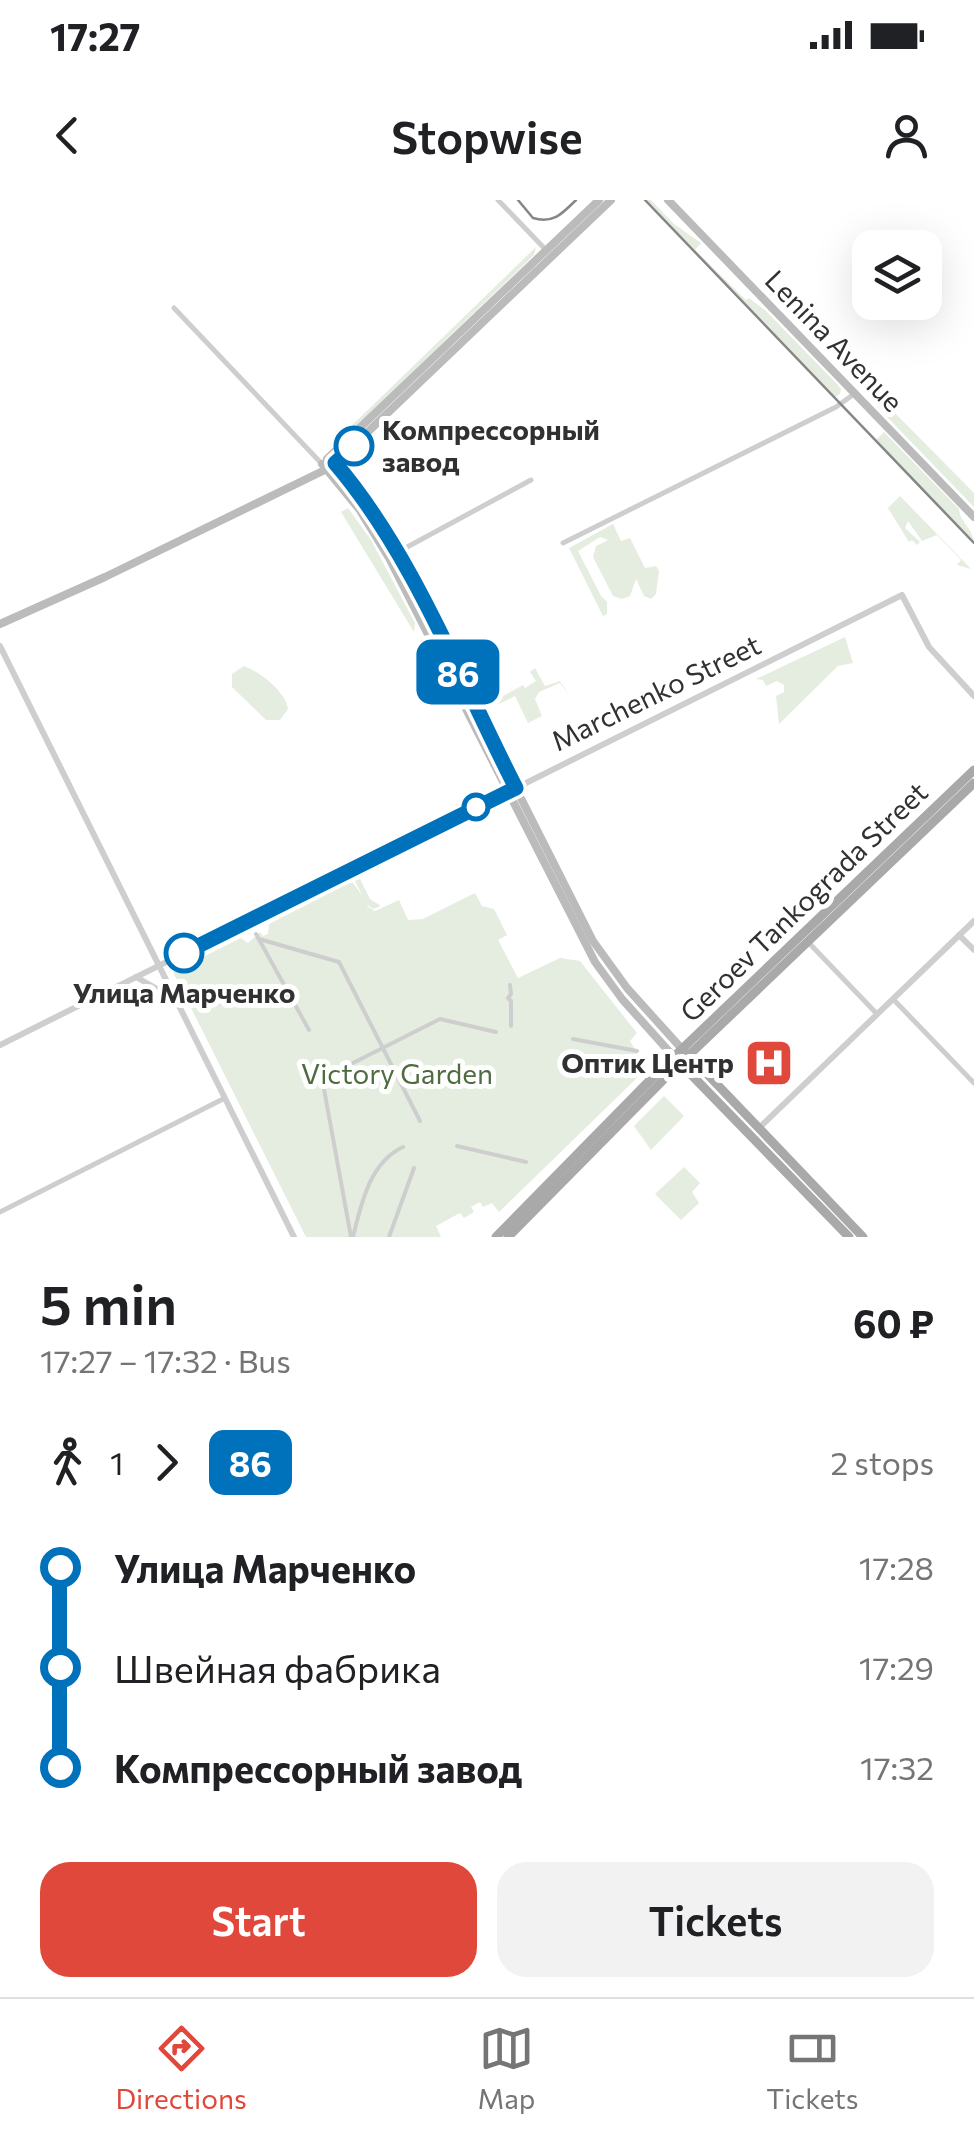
<!DOCTYPE html>
<html lang="en">
<head>
<meta charset="utf-8">
<style>
	:root { --surface:#fff; --page:#f2f2f2; --text:#202124; --muted:#757577; --line:#e0e0e0; --accent:#e0483c }
	body { margin:0; font-family:Commissioner,sans-serif; background:var(--page); color:var(--text); height:100vh; display:flex; flex-direction:column; font-size:38px; white-space:nowrap }
	* { box-sizing:border-box; margin:0 }
	p { font-size:32px; color:var(--muted) }
	.icon { flex:none; width:55px; height:55px; fill:none; stroke:currentColor; stroke-width:2; stroke-linecap:round; stroke-linejoin:round }
	.map { position:relative; height:1037px; overflow:hidden }
	.side { display:flex; flex-direction:column; background:var(--surface); flex:1 }
	.side>* { flex:none }
	.badge { padding:0 20px; border-radius:15px; font-size:35px; line-height:65px }
	.controls { position:absolute; left:852px; top:30px; display:grid; gap:20px }
	.controls a { display:grid; place-items:center; width:90px; height:90px; border-radius:20px; background:var(--surface); box-shadow:0 10px 40px #0002; font-size:50px }
	.map>.badge { position:absolute; translate:-50% -50%; box-shadow:0 0 0 5px #fff }
	.legs { display:flex; align-items:center; gap:15px; height:110px; padding:0 40px; font-size:32px }
	.legs p { margin-inline-start:auto }
	.headline { display:flex; align-items:center; justify-content:space-between; height:170px; padding:0 40px }
	h1 { font-size:55px; font-weight:600; line-height:75px }
	.cta { display:flex; gap:20px; margin-top:auto; padding:20px 40px }
	.cta a { flex:1; height:115px; border-radius:30px; background:var(--accent); color:#fff; font-size:40px; font-weight:600; line-height:115px; text-align:center }
	.cta a+a { background:var(--page); color:var(--text) }
	ul { padding:0 40px; list-style:none }
	li { display:flex; align-items:center; gap:35px; height:100px; font-size:38px }
	li i { display:grid; place-items:center; width:15px; height:100%; margin:0 12px; background:currentColor }
	li i::after { content:''; width:25px; height:25px; margin:-12px; border:8px solid; border-radius:50%; background:var(--surface) }
	li p { margin-inline-start:auto }
	li:first-child i { background:linear-gradient(#0000 50%,currentColor 0) }
	li:last-child i { background:linear-gradient(currentColor 50%,#0000 0) }
	.status { display:flex; justify-content:space-between; align-items:center; height:70px; padding:0 50px; background:var(--surface); direction:ltr }
	.status svg { height:28px; fill:currentColor }
	header { display:flex; justify-content:space-between; align-items:center; height:130px; padding:0 40px; background:var(--surface); font-size:45px; font-weight:600 }
	.dock { display:flex; justify-content:space-around; align-items:center; height:140px; border-top:2px solid var(--line); background:var(--surface); font-size:28px; color:var(--muted) }
	.dock a { display:grid; justify-items:center; gap:5px }
	.dock .current { color:var(--accent) }
	.map>svg:first-child { display:block }
	.green { fill:#e5ede0 }
	.lines { fill:none; stroke-linecap:round; stroke-linejoin:round }
	.pedestrian { stroke:#cecece; stroke-width:4 }
	.minor { stroke:#cecece; stroke-width:5 }
	.tertiary { stroke:#cecece; stroke-width:6 }
	.secondary { stroke:#bbb; stroke-width:8 }
	.primary { stroke:#a9a9a9; stroke-width:9 }
	.tram { stroke:#868686; stroke-width:2.5 }
	.line-1-casing { stroke:#fff; stroke-width:22 }
	.line-1 { stroke:#0072bc; stroke-width:15 }
	.stop-1-dot { fill:#fff; stroke:#0072bc; stroke-width:5 }
	.labels { text-anchor:middle; stroke-width:10; stroke-linejoin:round; paint-order:stroke }
	.street-label { font-size:28px; fill:#313131; stroke:#fff }
	.stop-label { font-size:28px; font-weight:bold; fill:#313131; stroke:#fff; text-anchor:start }
	.poi-label { font-size:28px; font-weight:bold; fill:#313131; stroke:#fff; text-anchor:end }
	.park-label { font-size:28px; fill:#4e6c3f; stroke:#fff }
</style>
</head>
<body>
<div class="status"><b>17:27</b><svg viewBox="0 0 49 12"><path d="M0 12V9h3v3zM5 12V6h3v6zM10 12V3h3v9zM15 12V0h3v12zM26 1h20v11H26zM47 4h2v5h-2z"/></svg></div>
<header><svg class="icon" aria-label="back" viewBox="0 0 24 24"><path d="M15 5l-7 7 7 7"/></svg>Stopwise<svg class="icon" aria-label="person" viewBox="0 0 24 24"><circle cx="12" cy="8" r="4"/><path d="M4 21q1-7 8-7t8 7"/></svg></header>
<div class="map">
<svg width="974" height="1037" viewBox="0 0 974 1037">
	<rect width="100%" height="100%" fill="#fff"/>
	<g class="green">
		<polygon points="647,0 651,0 674,24 701,43 695,50 746,100 749,98 766,111 836,183 841,189 840,194 835,197"/>
		<polygon points="536,47 534,55 352,230 345,232"/>
		<polygon points="869,192 888,206 974,293 974,307 866,195"/>
		<path d="M884 232 959 309C960 323 974 329 974 344L875 241Z"/>
		<polygon points="900,296 971,369 957,365 961,360 937,335 922,341 908,321 905,328 920,342 917,345 912,340 909,342 888,308"/>
		<polygon points="348,308 371,340 415,423 414,432 341,312"/>
		<polygon points="613,324 621,341 630,338 645,368 656,366 659,371 656,394 651,399 644,396 636,379 630,396 622,399 613,396 593,357 596,346 608,340 600,337 578,351 601,396 607,402 607,414 603,416 569,348"/>
		<polygon points="845,437 853,463 838,466 779,524 776,496 784,492 784,485 777,481 766,486 763,480 756,479"/>
		<path d="M244 466C260 472 285 491 288 509L280 520H266L232 487V474Z"/>
		<polygon points="535,468 545,486 560,481 569,495 560,483 539,492 535,499 542,516 528,523 515,496 485,511 475,490 497,479 499,481 488,488 492,496 500,492 503,496 523,485 525,488 536,481 530,472"/>
		<polygon points="360,679 370,699 381,706 373,709 367,705 368,707 375,711 399,700 408,720 423,719 475,693 482,706 494,709 507,735 498,740 518,778 560,758 580,761 637,833 630,841 637,853 629,861 640,875 499,1012 492,1003 483,1007 480,1002 471,1007 474,1012 464,1018 460,1013 436,1026 441,1037 306,1037 173,772 241,738 248,743 260,732 263,736 268,734 269,724 349,683 353,683 362,695 355,681"/>
		<polygon points="664,896 684,916 651,950 634,926"/>
		<polygon points="684,967 700,983 692,992 699,1003 681,1020 655,994"/>
	</g>
	<g class="lines">
		<g class="pedestrian">
			<polyline points="256,734 309,830"/>
			<polyline points="259,739 339,762 420,921"/>
			<polyline points="510,785 511,794 508,798 511,801 511,826"/>
			<polyline points="573,839 637,851"/>
			<polyline points="343,868 440,819 496,832"/>
			<polyline points="324,889 351,1037"/>
			<polyline points="457,946 526,962"/>
			<path d="M353 1037C361 1004 370 962 403 947"/>
			<polyline points="389,1037 414,968"/>
		</g>
		<g class="minor">
			<polyline points="498,0 547,51"/>
			<polyline points="174,108 322,264"/>
			<polyline points="563,343 836,207 854,194"/>
			<polyline points="398,352 531,280"/>
			<polyline points="808,742 877,814"/>
			<polyline points="893,799 974,883"/>
			<polyline points="0,1012 225,898"/>
		</g>
		<g class="tertiary">
			<polyline points="0,446 294,1037"/>
			<polyline points="516,588 902,395 929,447 974,496"/>
			<polyline points="959,735 974,750"/>
			<polyline points="136,777 173,798"/>
			<polyline points="0,845 507,592"/>
			<polyline points="759,928 974,721"/>
		</g>
		<g class="secondary">
			<polyline points="668,0 974,317"/>
			<polyline points="329,257 370,307 397,353 593,741 627,788 682,849"/>
			<polyline points="327,259 599,0"/>
			<polyline points="322,264 359,309 389,358 595,762 622,799 674,857"/>
			<polyline points="0,424 105,377 331,267 611,0"/>
		</g>
		<g class="primary">
			<polyline points="688,854 863,1037"/>
			<polyline points="677,860 849,1037"/>
			<polyline points="496,1037 660,870 974,570"/>
			<polyline points="508,1037 666,877 974,583"/>
		</g>
		<g class="tram">
			<path d="M518 0 533 18C553 24 562 14 576 0"/>
			<polyline points="645,0 974,343"/>
		</g>
	</g>
	<g class="lines">
		<g class="line-1-casing">
			<path id="line-1" d="M184 753 516 588C461 481 413 354 335 263L354 246"/>
		</g>
		<use href="#line-1" class="line-1"/>
	</g>
	<defs>
		<g id="hospital-square" transform="scale(2.5)"><rect x="-9" y="-9" width="18" height="18" rx="4" fill="#e0483c" stroke="#fff"/><path d="M-5-5h3v3.5h4V-5h3V5h-3V1.5h-4V5h-3Z" fill="#fff"/></g>
	</defs>
	<g fill-rule="evenodd">
		<use href="#hospital-square" x="769" y="863"/>
	</g>
	<g class="stop-1-dot">
		<circle cx="354" cy="246" r="18"/>
		<circle cx="476" cy="607" r="12"/>
		<circle cx="184" cy="753" r="18"/>
	</g>
	<g class="labels">
		<g class="street-label">
			<text transform="translate(834 141) rotate(46)" y="10">Lenina Avenue</text>
			<text transform="translate(656 493) rotate(-26)" y="10">Marchenko Street</text>
			<text transform="translate(804 702) rotate(-44)" y="10">Geroev Tankograda Street</text>
		</g>
		<g class="stop-label">
			<text x="382" y="240">Компрессорный<tspan x="382" dy="32">завод</tspan></text>
			<text x="184" y="803" text-anchor="middle">Улица Марченко</text>
		</g>
		<g class="poi-label">
			<text x="734" y="873">Оптик Центр</text>
		</g>
		<g class="park-label">
			<text x="397" y="884">Victory Garden</text>
		</g>
	</g>
</svg>
<div class="controls">
<a><svg class="icon" aria-label="layers" viewBox="0 0 24 24"><path d="M12 4l9 5-9 5-9-5zM3 14l9 5 9-5"/></svg></a>
</div>
<b class="badge" style="left:458px;top:472px;background:#0072bc;color:#fff">86</b>
</div>
<section class="side">
<div class="headline"><div><h1>5 min</h1><p>17:27 – 17:32 · Bus</p></div><b>60 ₽</b></div>
<div class="legs"><svg class="icon" aria-label="walk" viewBox="0 0 24 24"><circle cx="13" cy="4" r="2"/><path d="M13 8l-2 6 4 7M11 14l-3 7M7 12l3-4h3l4 4"/></svg>1<svg class="icon" aria-label="forward" viewBox="0 0 24 24"><path d="M9 5l7 7-7 7"/></svg><b class="badge" style="background:#0072bc;color:#fff">86</b><p>2 stops</p></div>
<ul>
<li><i style="color:#0072bc"></i><b>Улица Марченко</b><p>17:28</p></li>
<li><i style="color:#0072bc"></i><span>Швейная фабрика</span><p>17:29</p></li>
<li><i style="color:#0072bc"></i><b>Компрессорный завод</b><p>17:32</p></li>
</ul>
<div class="cta"><a>Start</a><a>Tickets</a></div>
</section>
<nav class="dock">
<a class="current"><svg class="icon" aria-label="directions" viewBox="0 0 24 24"><path d="M12 3l9 9-9 9-9-9zM9 14v-3h6M13 9l2 2-2 2"/></svg>Directions</a>
<a><svg class="icon" aria-label="map" viewBox="0 0 24 24"><path d="M3 6l6-2 6 2 6-2v14l-6 2-6-2-6 2zM9 4v14M15 6v14"/></svg>Map</a>
<a><svg class="icon" aria-label="tickets" viewBox="0 0 24 24"><path d="M3 7h18v10H3zM15 7v10"/></svg>Tickets</a>
</nav>
</body>
</html>
